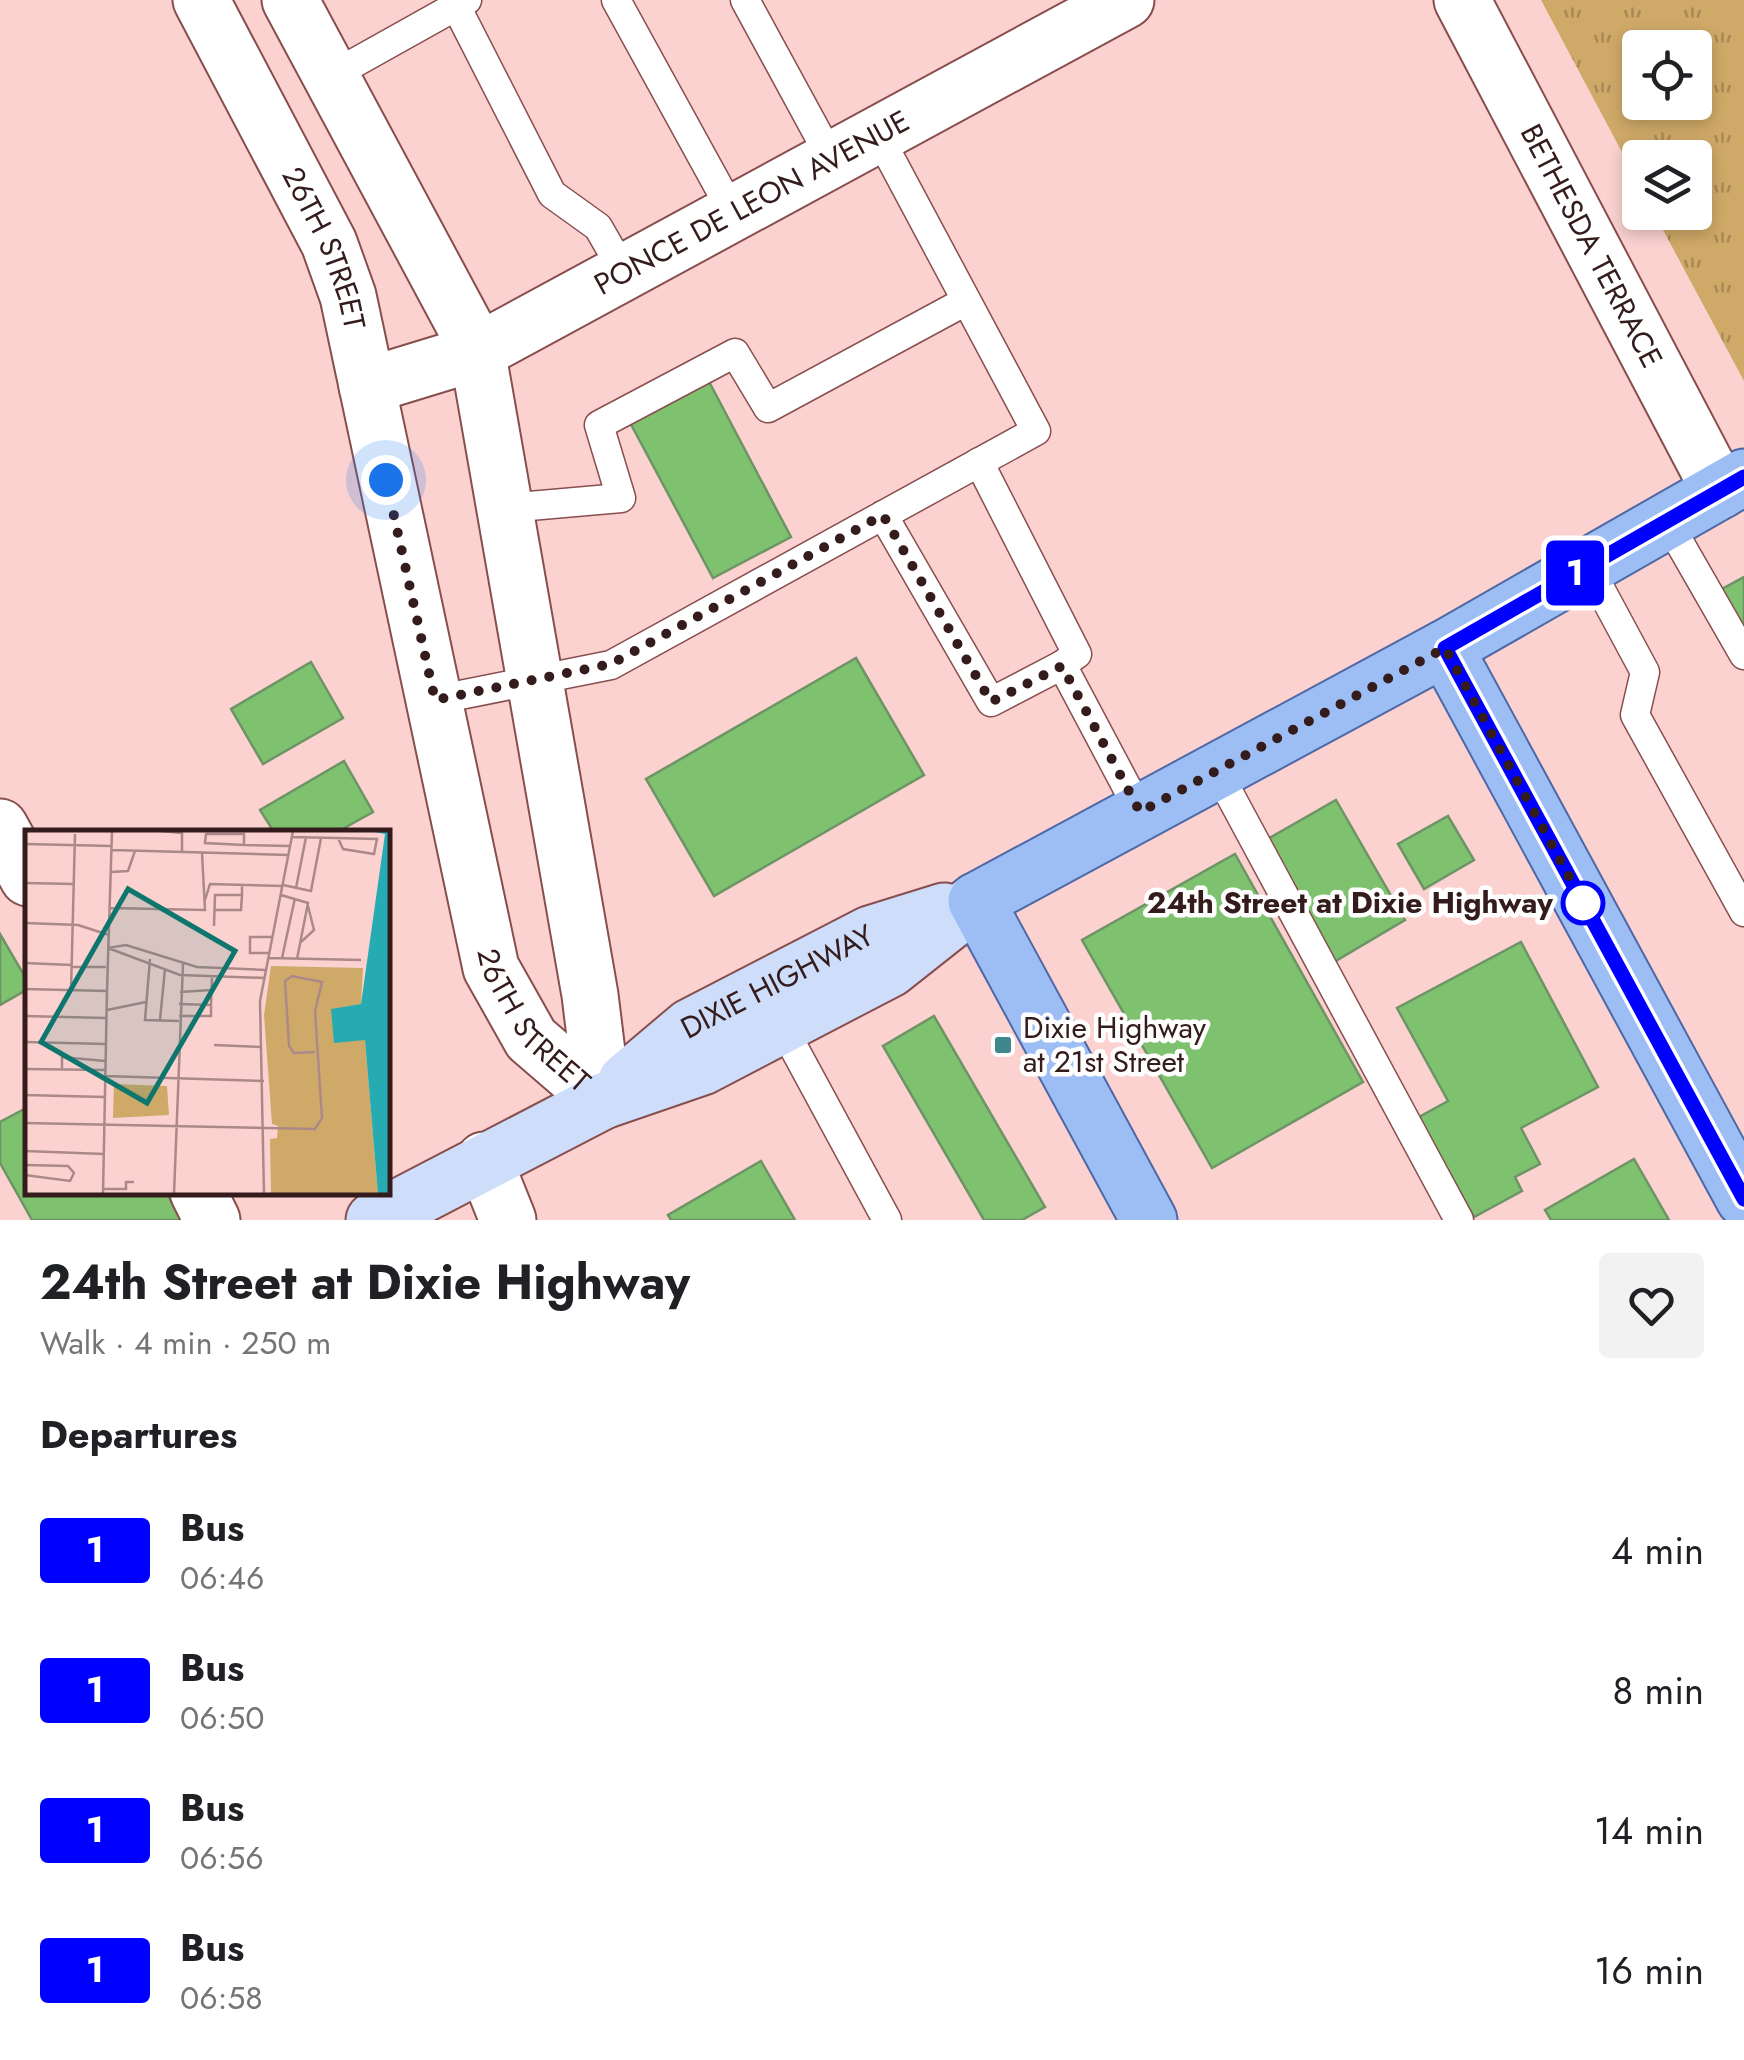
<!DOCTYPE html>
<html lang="en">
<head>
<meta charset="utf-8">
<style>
	:root { --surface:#fff; --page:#f2f2f2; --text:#202124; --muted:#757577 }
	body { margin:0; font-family:Jost,sans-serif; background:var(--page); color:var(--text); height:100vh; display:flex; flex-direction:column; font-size:38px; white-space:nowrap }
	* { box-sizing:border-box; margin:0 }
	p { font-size:32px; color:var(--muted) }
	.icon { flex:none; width:55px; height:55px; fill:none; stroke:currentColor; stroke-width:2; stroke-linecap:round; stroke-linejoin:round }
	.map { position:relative; height:1220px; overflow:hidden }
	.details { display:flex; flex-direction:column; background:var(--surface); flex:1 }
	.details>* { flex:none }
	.badge { padding:0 20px; border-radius:8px; font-size:35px; line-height:65px }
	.controls { position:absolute; left:1622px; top:30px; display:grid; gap:20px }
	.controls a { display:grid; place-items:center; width:90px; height:90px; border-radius:10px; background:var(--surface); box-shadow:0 5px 15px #0003; font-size:50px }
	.you { position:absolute; width:50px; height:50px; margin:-25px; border:8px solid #fff; border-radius:50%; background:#1a73e8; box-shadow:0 0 0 15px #1a73e833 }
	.map>.badge { position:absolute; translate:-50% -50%; box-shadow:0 0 0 5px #fff }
	h2 { padding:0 40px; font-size:38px; line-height:90px }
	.round { display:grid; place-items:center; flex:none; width:105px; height:105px; border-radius:10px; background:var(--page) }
	.headline { display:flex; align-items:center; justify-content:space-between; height:170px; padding:0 40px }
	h1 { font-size:48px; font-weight:700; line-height:75px }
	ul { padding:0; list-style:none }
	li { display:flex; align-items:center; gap:30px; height:140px; padding:0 40px }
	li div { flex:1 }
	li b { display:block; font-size:38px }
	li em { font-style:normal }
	li .badge { min-width:110px; font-weight:700; text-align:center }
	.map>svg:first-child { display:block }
	.grass { fill:url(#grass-tufts); fill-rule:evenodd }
	.building { fill:#7ec26f; stroke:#6e9466; stroke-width:2.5 }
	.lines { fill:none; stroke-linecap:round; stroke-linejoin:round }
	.lane-casing { stroke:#884e4e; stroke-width:31 }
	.street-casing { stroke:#884e4e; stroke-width:59 }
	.secondary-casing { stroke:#884e4e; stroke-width:59 }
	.primary-casing { stroke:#4d68a5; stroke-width:59 }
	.lane { stroke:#fff; stroke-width:28 }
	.street { stroke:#fff; stroke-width:55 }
	.secondary { stroke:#cedefa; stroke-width:55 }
	.primary { stroke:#9cbef5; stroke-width:55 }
	.line-casing { stroke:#fff; stroke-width:22 }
	.line { stroke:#00f; stroke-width:15 }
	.walk { stroke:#341b1c; stroke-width:10; stroke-dasharray:0 18 }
	.stop-dot { fill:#fff; stroke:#00f; stroke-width:5 }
	.poi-dot { fill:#3f878b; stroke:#fefefe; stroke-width:4 }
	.labels { text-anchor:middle; stroke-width:9; stroke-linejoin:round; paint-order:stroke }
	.street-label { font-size:30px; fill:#341b1c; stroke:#fefefe }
	.stop-label { font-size:30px; font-weight:bold; fill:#341b1c; stroke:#fefefe; text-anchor:end }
	.poi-label { font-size:30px; fill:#341b1c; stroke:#fefefe; text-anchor:start }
	.inset-road { fill:none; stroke:#ac8989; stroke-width:2.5 }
	.view { fill:#0f766e; fill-opacity:0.15; stroke:#0f766e; stroke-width:5 }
	.inset-edge { fill:none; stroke:#341b1c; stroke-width:5 }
</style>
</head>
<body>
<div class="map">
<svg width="1744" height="1220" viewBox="0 0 1744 1220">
	<defs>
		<pattern id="grass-tufts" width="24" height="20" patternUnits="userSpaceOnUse" patternTransform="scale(2.5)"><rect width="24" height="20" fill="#cfa968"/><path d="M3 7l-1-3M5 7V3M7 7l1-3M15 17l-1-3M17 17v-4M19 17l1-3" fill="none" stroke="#a98955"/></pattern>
	</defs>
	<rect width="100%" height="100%" fill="#fcd2d1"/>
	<path class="grass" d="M1541 0H1744V381L1654 213 1695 212V158H1640V186ZM1640 48H1695V102H1640Z"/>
	<g class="building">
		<polygon points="705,374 791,537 713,578 626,415"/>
		<polygon points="1744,577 1744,633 1720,590"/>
		<polygon points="856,658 924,775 714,896 646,779"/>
		<polygon points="311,662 343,718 263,764 231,709"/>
		<polygon points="344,761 373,812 337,832 274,832 260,810"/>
		<polygon points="1336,800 1405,920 1334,962 1264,841"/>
		<polygon points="1448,816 1474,860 1424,889 1398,844"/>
		<polygon points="1235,854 1363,1082 1212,1168 1082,940"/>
		<polygon points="0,934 28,982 28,989 0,1005"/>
		<polygon points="1521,942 1598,1087 1521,1128 1540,1164 1515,1177 1522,1191 1474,1217 1419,1117 1448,1101 1397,1008"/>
		<polygon points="934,1016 1045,1207 1022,1220 984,1220 883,1046"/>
		<polygon points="28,1107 28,1192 166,1192 181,1220 32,1220 0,1163 0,1122"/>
		<polygon points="1634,1159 1669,1220 1551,1220 1545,1210"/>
		<polygon points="761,1161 795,1220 671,1220 668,1215"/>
	</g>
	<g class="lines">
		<g class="lane-casing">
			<g id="lane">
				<polyline points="616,0 733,213"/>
				<polyline points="745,0 832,160"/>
				<polyline points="456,6 552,194 598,227 624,272"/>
				<polyline points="331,76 467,0"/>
				<polyline points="979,462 1077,654 1062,665"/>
				<polyline points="506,508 621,498 599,425 735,353 768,408 966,301"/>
				<polyline points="883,515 991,702 1062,665 1140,812"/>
				<polyline points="1667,521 1744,655"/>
				<polyline points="1588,566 1645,672 1635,715 1744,912"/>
				<polyline points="435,700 611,665 1036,431 878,135"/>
				<polyline points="1217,771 1459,1220"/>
				<polyline points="782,1026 887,1220"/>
			</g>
		</g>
		<g class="street-casing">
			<g id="street">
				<path id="s1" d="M201 0 329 243 348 296 491 968 531 1039 603 1101"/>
				<polyline points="290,0 466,328 480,367 590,995 603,1101"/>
				<path id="s2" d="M1462 0 1720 491"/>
				<path id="s3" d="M367 386 475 353 1126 0"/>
				<polyline points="0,827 28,878"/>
				<polyline points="484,1160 508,1220"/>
				<polyline points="198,1192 212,1220"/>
			</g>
		</g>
		<g class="secondary-casing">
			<g id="secondary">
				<path id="s4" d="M626 1081 690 1027 870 934 944 911"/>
				<polyline points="374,1220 603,1101 702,1067 890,969 976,901"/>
			</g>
		</g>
		<g class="primary-casing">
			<g id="primary">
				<polyline points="1445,648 1744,1199"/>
				<polyline points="1149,1220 976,901 1445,648 1744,477"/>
			</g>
		</g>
		<use href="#lane" class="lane"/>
		<use href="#street" class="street"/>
		<use href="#secondary" class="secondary"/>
		<use href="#primary" class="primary"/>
	</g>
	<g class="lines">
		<g class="line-casing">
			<polyline id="line" points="1744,477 1445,648 1744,1199"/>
		</g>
		<use href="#line" class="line"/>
		<polyline class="walk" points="386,480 435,700 611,664 883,515 991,702 1062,666 1140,812 1445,648 1585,906 1583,903"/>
	</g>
	<circle class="stop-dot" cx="1583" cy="903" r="20"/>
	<rect class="poi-dot" x="993" y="1035" width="20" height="20" rx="5"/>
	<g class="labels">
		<g class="street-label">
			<text dy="10" stroke="none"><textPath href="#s3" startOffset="428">PONCE DE LEON AVENUE</textPath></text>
			<text dy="10" stroke="none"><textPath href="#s2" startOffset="278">BETHESDA TERRACE</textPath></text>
			<text dy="10" stroke="none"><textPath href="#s1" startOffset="278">26TH STREET</textPath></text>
			<text dy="10" stroke="none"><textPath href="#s4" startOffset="182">DIXIE HIGHWAY</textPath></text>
			<text dy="10" stroke="none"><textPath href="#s1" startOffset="1085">26TH STREET</textPath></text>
		</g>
		<g class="stop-label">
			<text x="1553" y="913">24th Street at Dixie Highway</text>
		</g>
		<g class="poi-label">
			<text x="1023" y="1038">Dixie Highway<tspan x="1023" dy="34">at 21st Street</tspan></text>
		</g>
	</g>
	<g transform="translate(25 830)">
		<rect width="365" height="365" fill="#fcd2d1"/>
		<path d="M246 136 338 138 336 174 306 180 340 210 353 364H246L245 309 252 308 253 296 247 294 239 185ZM89 254 142 256 144 285 88 288Z" fill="#cfa968"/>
		<path d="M251 248a17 17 0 1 1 34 0a17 17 0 1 1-34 0Z" fill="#cfa968"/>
		<path d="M344 1H365V364H353L340 210 309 213 306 179 336 174 360 4Z" fill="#25abb1"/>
		<path class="inset-road" d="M136 1 157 3V22M267 7 352 9 349 24 318 19 313 8M0 14 87 16M219 15V4H181L180 13 219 15 265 16M87 20 264 25M86 42 103 41 110 21M0 53 49 54M258 55 286 61 296 8M271 58 281 7M256 65 283 73 272 129M180 70 185 54 258 56M85 78 180 80 177 23M189 80H216L217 65M0 93 53 95 84 105M189 96 190 65H217V55M276 112 289 100 283 76M83 118 101 115 172 137 241 140M83 118 155 145 240 148M245 123H225V107H248M244 128 336 130M257 128 270 68M125 129 120 190 154 191M0 133 47 135M47 137H81M0 159 82 161 78 364M46 160 50 4M82 161 87 1M155 162 186 160M154 174 186 175 187 146M82 180 121 172M0 186 81 188M154 186H186V175M135 190 140 139M0 212 81 214M189 215 236 217M0 239 80 240M37 240V227L80 231M80 246 239 251M0 265 80 267M0 293 290 299 297 288 290 181 297 152 267 146 260 151 264 216 269 223 290 222M0 321 79 324M0 345 45 351 49 343 43 336 0 335M78 359H101V352H109M149 364 158 134M239 364 235 171 268 1"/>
		<path class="view" d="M103 59 210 121 122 273 16 212Z"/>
		<rect width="365" height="365" class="inset-edge"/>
	</g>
</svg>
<div class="controls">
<a><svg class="icon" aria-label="locate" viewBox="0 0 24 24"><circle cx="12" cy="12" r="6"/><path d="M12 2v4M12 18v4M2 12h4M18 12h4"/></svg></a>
<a><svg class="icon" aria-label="layers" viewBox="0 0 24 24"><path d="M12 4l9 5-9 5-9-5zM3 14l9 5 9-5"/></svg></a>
</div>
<div class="you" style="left:386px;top:480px"></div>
<b class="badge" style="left:1575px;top:573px;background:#00f;color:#fff">1</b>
</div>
<section class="details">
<div class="headline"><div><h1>24th Street at Dixie Highway</h1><p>Walk · 4 min · 250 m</p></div><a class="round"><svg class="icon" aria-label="heart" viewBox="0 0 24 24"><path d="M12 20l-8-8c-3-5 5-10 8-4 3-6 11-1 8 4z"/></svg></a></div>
<h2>Departures</h2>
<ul>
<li><span class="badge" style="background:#00f;color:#fff">1</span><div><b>Bus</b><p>06:46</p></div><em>4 min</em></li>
<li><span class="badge" style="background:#00f;color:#fff">1</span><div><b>Bus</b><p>06:50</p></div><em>8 min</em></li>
<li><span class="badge" style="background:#00f;color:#fff">1</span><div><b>Bus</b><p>06:56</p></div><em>14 min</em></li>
<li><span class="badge" style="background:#00f;color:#fff">1</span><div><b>Bus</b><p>06:58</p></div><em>16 min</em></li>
</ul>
</section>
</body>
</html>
